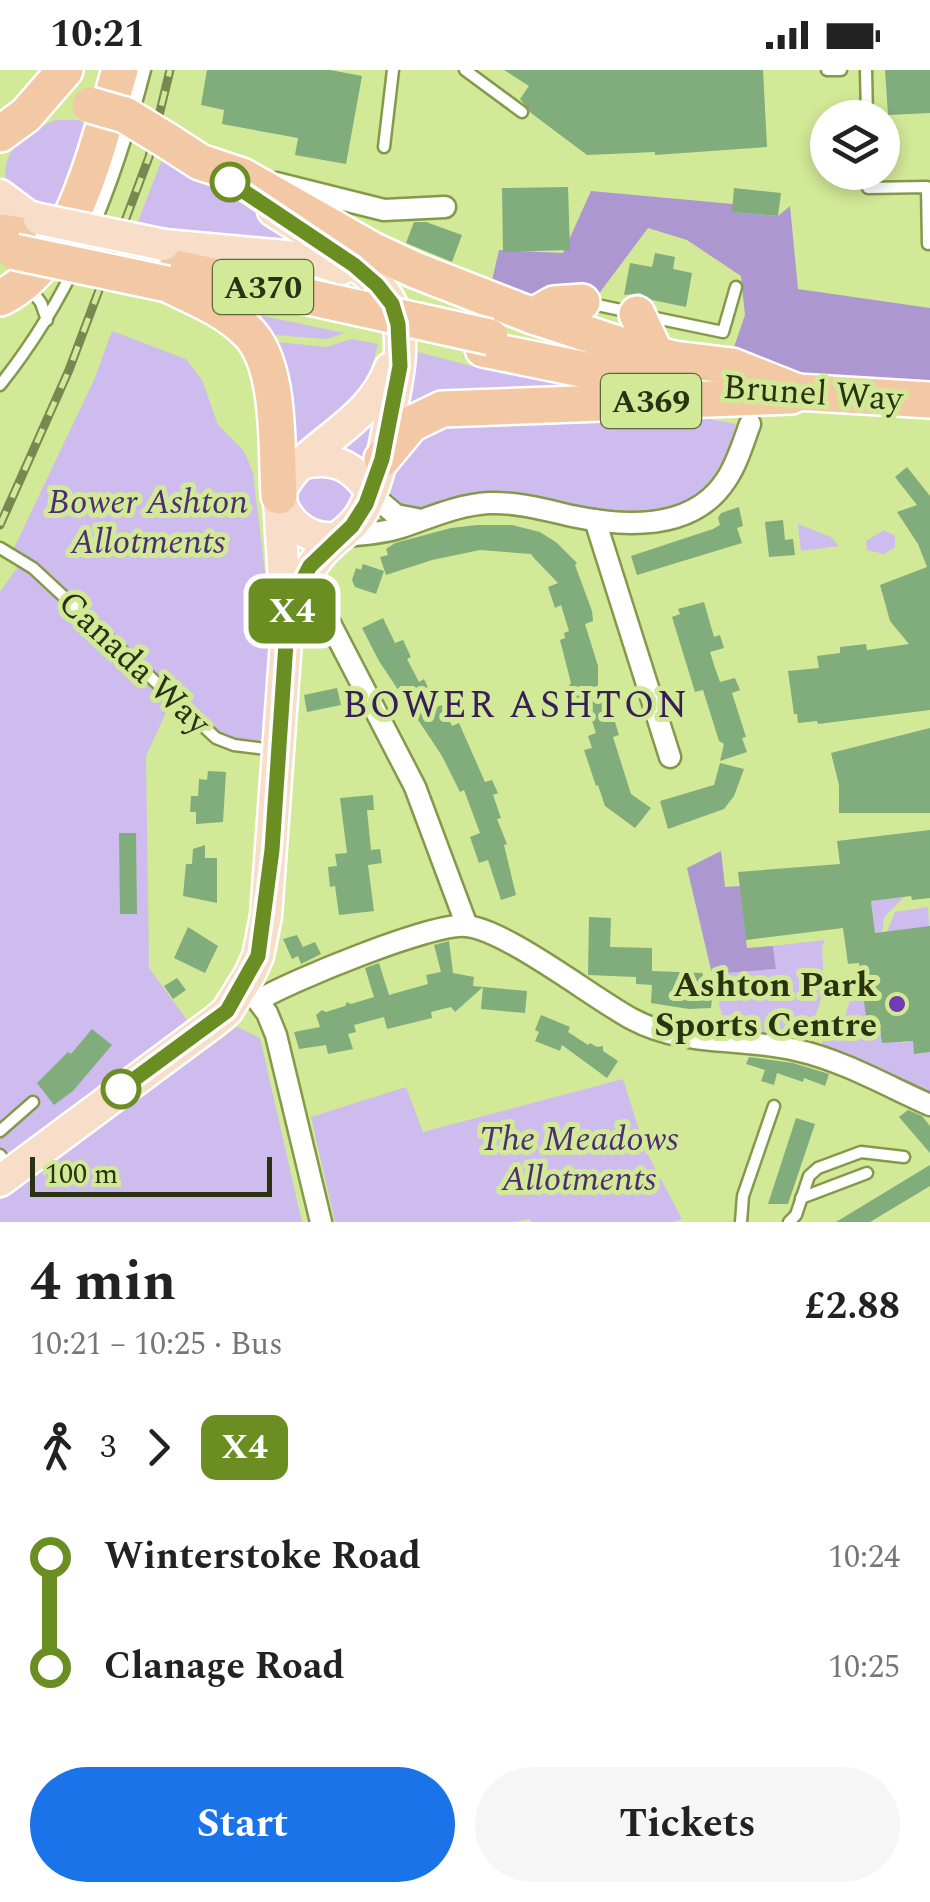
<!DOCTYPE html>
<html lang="en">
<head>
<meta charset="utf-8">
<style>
	:root { --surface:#fff; --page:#f6f6f6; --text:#222; --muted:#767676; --accent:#1a73e8 }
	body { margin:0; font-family:Spectral,serif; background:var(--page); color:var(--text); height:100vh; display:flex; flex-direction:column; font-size:38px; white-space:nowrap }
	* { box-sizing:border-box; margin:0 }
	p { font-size:32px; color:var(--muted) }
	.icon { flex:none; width:55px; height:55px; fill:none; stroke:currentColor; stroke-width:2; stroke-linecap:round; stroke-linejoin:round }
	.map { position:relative; height:1152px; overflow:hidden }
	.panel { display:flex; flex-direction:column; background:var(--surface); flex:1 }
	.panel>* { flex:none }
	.badge { padding:0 20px; border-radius:15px; font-size:35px; line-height:65px }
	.buttons { position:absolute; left:810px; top:30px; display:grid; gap:20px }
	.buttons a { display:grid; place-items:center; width:90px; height:90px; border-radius:50%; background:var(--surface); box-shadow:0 5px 15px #0003; font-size:50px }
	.scale { position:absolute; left:30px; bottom:25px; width:242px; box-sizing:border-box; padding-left:10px; border:5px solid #2a3211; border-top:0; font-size:28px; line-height:35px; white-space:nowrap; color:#2a3211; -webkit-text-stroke:8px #d2e997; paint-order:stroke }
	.map>.badge { position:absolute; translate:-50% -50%; box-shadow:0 0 0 5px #fff }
	.legs { display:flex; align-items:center; gap:15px; height:110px; padding:0 30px; font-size:32px }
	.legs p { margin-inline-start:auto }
	.summary { display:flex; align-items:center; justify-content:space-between; height:170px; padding:0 30px }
	h1 { font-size:55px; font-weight:700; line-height:75px }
	.cta { display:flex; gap:20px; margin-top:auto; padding:20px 30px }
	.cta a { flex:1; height:115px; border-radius:60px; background:var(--accent); color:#fff; font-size:40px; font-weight:700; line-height:115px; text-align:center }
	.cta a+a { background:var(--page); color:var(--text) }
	ul { padding:0 30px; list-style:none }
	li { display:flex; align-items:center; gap:35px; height:110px; font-size:38px }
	li i { display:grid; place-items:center; width:15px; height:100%; margin:0 12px; background:currentColor }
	li i::after { content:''; width:25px; height:25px; margin:-12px; border:8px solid; border-radius:50%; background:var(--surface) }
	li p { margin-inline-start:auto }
	li:first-child i { background:linear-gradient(#0000 50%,currentColor 0) }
	li:last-child i { background:linear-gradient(currentColor 50%,#0000 0) }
	.status { display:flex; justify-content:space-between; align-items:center; height:70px; padding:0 50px; background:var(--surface); direction:ltr }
	.status svg { height:28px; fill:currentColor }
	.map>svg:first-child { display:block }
	.green { fill:#cebcef }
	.forest { fill:#ac97d1 }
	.building { fill:#81ac7b }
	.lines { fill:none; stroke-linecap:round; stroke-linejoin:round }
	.lane-casing { stroke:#85994a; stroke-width:15 }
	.street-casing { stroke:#85994a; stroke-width:25 }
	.primary-casing { stroke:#fff; stroke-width:35 }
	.highway-casing { stroke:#fff; stroke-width:40 }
	.lane { stroke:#fff; stroke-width:10 }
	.street { stroke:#fff; stroke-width:20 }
	.primary { stroke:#f8dec9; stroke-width:30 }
	.highway { stroke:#f3c8a5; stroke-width:35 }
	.rail-casing { stroke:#798850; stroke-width:9 }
	.rail { stroke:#d2e997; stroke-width:5; stroke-dasharray:15; stroke-linecap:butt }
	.primary-bridge-casing { stroke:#fff; stroke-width:35; stroke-linecap:butt }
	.highway-bridge-casing { stroke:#fff; stroke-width:40; stroke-linecap:butt }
	.primary-bridge { stroke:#f8dec9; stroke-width:30 }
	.highway-bridge { stroke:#f3c8a5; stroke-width:35 }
	.line-1-casing { stroke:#fff; stroke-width:22 }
	.line-1 { stroke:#6b8e23; stroke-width:15 }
	.stop-1-dot { fill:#fff; stroke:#6b8e23; stroke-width:5 }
	.poi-dot { fill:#723bb2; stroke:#d2e997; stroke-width:4 }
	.labels { text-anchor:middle; stroke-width:10; stroke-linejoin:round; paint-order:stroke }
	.shield { fill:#d2e997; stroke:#5c6939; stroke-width:2.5 }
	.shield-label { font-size:32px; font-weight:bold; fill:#2a3211 }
	.street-label { font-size:35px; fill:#2a3211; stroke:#d2e997 }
	.park-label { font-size:35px; font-style:italic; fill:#4d2e73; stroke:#d2e997 }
	.poi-label { font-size:35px; font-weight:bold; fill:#2a3211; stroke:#d2e997; text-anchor:end }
	.neighbourhood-label { font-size:38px; letter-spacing:2.5px; fill:#381e57; stroke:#d2e997 }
</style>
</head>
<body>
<div class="status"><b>10:21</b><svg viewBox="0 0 49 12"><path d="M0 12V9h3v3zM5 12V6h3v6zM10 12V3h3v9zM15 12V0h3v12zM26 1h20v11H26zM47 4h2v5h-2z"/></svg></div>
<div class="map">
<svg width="930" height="1152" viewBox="0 0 930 1152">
	<rect width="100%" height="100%" fill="#d2e997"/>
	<g class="green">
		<path d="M55 50H79L92 58 63 141 35 135 6 113C1 78 26 63 55 50Z"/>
		<polygon points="163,87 293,164 296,171 287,173 137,154"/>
		<path d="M263 246 345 263 326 269 276 265 277 272 326 277 352 269 378 274C365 334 331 350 287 388L255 259Z"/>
		<path d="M112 261 186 289 202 310 218 355 244 381 253 403C257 444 287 642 266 666 253 680 220 665 208 656L14 478 94 310Z"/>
		<polygon points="410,280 475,297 462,285 610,316 398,354"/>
		<polygon points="381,337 367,397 338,382 340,369"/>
		<path d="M590 341 698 347 736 354C699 494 592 425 492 424 462 424 438 433 410 442L390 430 391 402 428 355Z"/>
		<polygon points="319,400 350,412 356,428 347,452 314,459 294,432 298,415"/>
		<polygon points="798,454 831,467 839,476 801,481"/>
		<polygon points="884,460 895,466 895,477 884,484 867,480 866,471"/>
		<polygon points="19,495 170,634 146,686 149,898 190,954 0,1090 0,522"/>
		<polygon points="904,827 884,847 882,862 875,863 871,831"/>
		<polygon points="928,837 930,869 887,862 895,842"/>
		<polygon points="825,870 822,877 824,920 808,968 726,962 712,904 776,899 773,876"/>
		<polygon points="863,901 867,954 879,953 903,973 913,971 915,984 930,982 930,1029 825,982 822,973 833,945 844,949 859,902"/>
		<polygon points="237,957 260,968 302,1152 0,1152 0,1130"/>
		<polygon points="623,1009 645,1079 682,1149 671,1152 531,1152 530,1149 512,1152 335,1152 311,1047 406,1017 423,1062"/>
	</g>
	<g class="forest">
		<polygon points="591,121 733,134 733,142 778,146 790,136 798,219 930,238 930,325 789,314 732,283 745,245 741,206 687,170 648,158 577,253 491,215 499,180 563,183"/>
		<polygon points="721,781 725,817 740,816 747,878 773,876 776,899 712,904 687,798"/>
	</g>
	<g class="building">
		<polygon points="207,0 330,0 362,6 346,94 295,85 298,68 222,54 224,40 201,35"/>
		<polygon points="504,0 763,0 767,77 655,85 655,82 587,85 531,43 520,29 529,16"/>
		<polygon points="885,0 930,0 930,43 888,45"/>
		<polygon points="568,117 570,180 503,182 502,118"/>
		<polygon points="734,118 781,123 778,146 732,142"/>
		<polygon points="414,152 426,152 462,165 452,192 406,173"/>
		<polygon points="655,183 675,187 673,199 692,203 686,237 652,230 640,223 624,225 630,193 652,197"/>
		<polygon points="907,397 930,426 930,640 818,654 817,651 798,653 797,644 794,644 788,601 819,598 817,586 840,583 840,577 866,574 867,580 909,574 890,551 880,515 927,497 918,474 897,442 917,435 895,407"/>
		<polygon points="739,437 743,456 737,458 742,473 637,505 631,486 713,459 720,455 718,448 721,443"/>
		<polygon points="783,450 785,470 793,469 795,485 769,487 765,452"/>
		<polygon points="477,455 512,455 540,462 557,473 577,493 575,495 592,541 593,551 585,554 598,596 598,618 604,616 619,665 613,667 631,724 651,738 635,758 605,736 598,715 596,716 584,680 592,678 588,666 596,663 586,633 578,635 574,622 566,620 571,613 560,570 565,568 564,563 569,561 561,535 555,538 548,517 558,513 534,488 531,484 480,480 432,490 386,505 380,487 388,485 386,479 395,473 451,458"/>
		<polygon points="363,494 384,501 376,524 355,517 352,510 356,498 361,500"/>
		<polygon points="704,532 714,567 720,565 724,578 710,582 715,598 720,612 735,608 740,620 732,623 746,667 742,668 747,682 720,691 724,674 719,671 703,620 695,622 672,547 680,544 678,539"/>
		<polygon points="383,548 395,573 403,570 411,587 407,589 419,612 424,609 437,637 442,635 452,656 459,653 485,712 492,710 498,723 493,725 501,748 497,749 507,774 504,775 516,825 501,830 488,790 479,793 470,767 480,763 464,720 460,722 442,686 379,591 362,558"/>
		<polygon points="337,618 341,635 307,642 304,625"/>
		<polygon points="930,658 930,743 839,743 839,715 831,683"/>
		<polygon points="720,693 744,699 734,726 724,739 668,759 660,731 714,715"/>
		<polygon points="208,701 226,702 223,752 196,754 196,742 190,742 191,726 198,726 199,709 207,710"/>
		<polygon points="373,725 374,740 367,740 371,780 380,779 382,793 368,795 374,841 339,845 335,816 330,817 328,797 337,796 335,784 347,783 340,728"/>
		<polygon points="930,760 930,828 912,830 911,826 871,831 875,863 930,856 930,982 914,984 913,971 882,973 879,953 867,954 859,893 848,894 843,858 746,870 738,802 840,794 837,771"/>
		<polygon points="119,763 136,763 137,844 120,844"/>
		<polygon points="205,775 205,788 217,788 217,833 183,826 186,794 192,794 193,779"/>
		<polygon points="589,847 611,848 610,877 652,878 652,901 702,903 707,916 713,918 711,938 689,939 651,933 652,915 636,914 636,907 588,905"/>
		<polygon points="188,857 218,876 205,903 174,888"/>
		<polygon points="297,865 303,877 315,872 321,884 301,894 298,886 292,889 283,869"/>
		<polygon points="449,871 453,903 474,907 473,916 527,921 525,943 481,939 483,917 455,942 451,937 431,942 432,948 387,959 384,947 354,955 356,962 348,964 353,979 328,984 326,975 299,979 294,962 320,957 316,945 322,940 326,942 345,936 347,932 351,934 374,927 365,898 379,893 389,925 428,914 426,905 441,902 434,875"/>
		<polygon points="177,908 186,920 173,929 164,916"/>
		<polygon points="541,945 570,957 568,962 588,975 590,973 597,977 603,976 603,981 618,991 607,1008 562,975 560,981 535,971 539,962 535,960"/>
		<polygon points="92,959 112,975 73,1021 54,1035 37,1013 68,982 71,984"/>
		<polygon points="749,987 793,993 829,1004 825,1016 804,1008 803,1012 777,1003 774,1015 761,1011 765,1000 746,994"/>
		<polygon points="908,1040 922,1046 930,1056 930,1083 899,1047"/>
		<polygon points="796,1048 815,1054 788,1134 768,1134"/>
		<polygon points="930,1095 930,1116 870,1152 836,1152"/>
	</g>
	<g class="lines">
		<g class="lane-casing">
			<g id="lane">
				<polyline points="465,0 522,42"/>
				<polyline points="827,0 841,0"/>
				<polyline points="866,0 867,48"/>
				<polyline points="384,77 393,0"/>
				<polyline points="868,102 868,118 927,117 928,174"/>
				<polyline points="29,216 41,233 47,250"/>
				<polyline points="588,233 630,242"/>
				<polyline points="646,246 723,262 736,217"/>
				<path d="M0 315C75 221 115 116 145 0"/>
				<polyline points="0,478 33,498 216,668 234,675 274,680"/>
				<polyline points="0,1061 33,1032"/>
				<polyline points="0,1085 12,1101"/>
				<polyline points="801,1128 867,1103"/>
				<polyline points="741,1152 743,1126 774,1036"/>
				<polyline points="789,1152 796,1145 809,1106 818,1098 861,1082 904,1087"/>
			</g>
		</g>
		<g class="street-casing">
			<g id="street">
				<polyline points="276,113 384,140 445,137"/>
				<polyline points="370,423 396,445 417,449"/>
				<polyline points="595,450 670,687"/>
				<path d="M341 466C361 465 383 463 402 457 432 447 457 435 489 433 517 432 546 440 572 446 624 457 693 461 726 410 737 394 743 373 750 354"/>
				<polyline points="305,505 415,717 467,856"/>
				<polyline points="251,922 267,943 276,965 321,1152"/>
				<path d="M259 930C290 911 434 852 466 856 505 859 593 928 632 949 684 977 741 967 796 980 842 990 887 1016 930 1035"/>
			</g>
		</g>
		<g class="primary-casing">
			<g id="primary">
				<polyline points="0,125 28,146 39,149"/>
				<path d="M273 141C308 164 374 197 392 235 407 267 398 308 391 341 385 376 379 413 361 444 354 456 344 462 334 471 309 492 299 518 290 549"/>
				<polyline points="164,175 307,188 342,199"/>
				<path d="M303 393C335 386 353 396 371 422"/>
				<path d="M336 468C308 471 286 453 279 426 296 377 367 360 390 298"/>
				<polyline points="0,1111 214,952 227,941 250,904 258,886 266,846 287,558 279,431"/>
			</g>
		</g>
		<g class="highway-casing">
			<g id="highway">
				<polyline points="0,64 26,45 65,0"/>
				<polyline points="169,72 200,92 242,106 372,180 415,200 533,246 633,279 674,289 732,296 800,323"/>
				<polyline points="0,162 20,165"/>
				<polyline points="167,196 359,238"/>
				<path d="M167 214C194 227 225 239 247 261 282 294 276 380 279 426"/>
				<path d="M0 228C74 194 98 71 120 0"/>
				<polyline points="637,244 656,285"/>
				<polyline points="533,246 554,234 582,232"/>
				<polyline points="483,279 635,310 669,312"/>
				<polyline points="780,321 930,330"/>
				<polyline points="382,389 411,354 442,339 791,326"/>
			</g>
		</g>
		<use href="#lane" class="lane"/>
		<use href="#street" class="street"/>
		<use href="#primary" class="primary"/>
		<use href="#highway" class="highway"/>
		<g class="rail-casing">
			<polyline id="rail" points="0,455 69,300 149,87 170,0"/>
		</g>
		<use href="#rail" class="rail"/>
		<g class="primary-bridge-casing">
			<polyline id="primary-bridge" points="39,149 164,175"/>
		</g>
		<g class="highway-bridge-casing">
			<g id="highway-bridge">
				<polyline points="90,35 125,45 169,72"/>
				<polyline points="15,182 167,214"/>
				<polyline points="359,238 490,267"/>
			</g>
		</g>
		<use href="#primary-bridge" class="primary-bridge"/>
		<use href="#highway-bridge" class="highway-bridge"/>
	</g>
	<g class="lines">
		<g class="line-1-casing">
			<polyline id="line-1" points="121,1019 227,941 258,886 272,780 287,558 300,515 310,496 352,456 366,434 382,389 400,296 398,254 392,234 377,215 354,195 230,112"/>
		</g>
		<use href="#line-1" class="line-1"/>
	</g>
	<g class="stop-1-dot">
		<circle cx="230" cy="112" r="18"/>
		<circle cx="121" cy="1019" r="18"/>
	</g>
	<circle class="poi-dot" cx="897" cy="934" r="10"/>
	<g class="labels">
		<g class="shield">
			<rect x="213" y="190" width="100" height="54" rx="8"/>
			<rect x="601" y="304" width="100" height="54" rx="8"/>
		</g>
		<g class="shield-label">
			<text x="263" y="228">A370</text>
			<text x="651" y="342">A369</text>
		</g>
		<g class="street-label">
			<text transform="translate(813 322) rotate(4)" y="12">Brunel Way</text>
			<text transform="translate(135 592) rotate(43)" y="12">Canada Way</text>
		</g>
		<g class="park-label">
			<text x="148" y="443">Bower Ashton<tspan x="148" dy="40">Allotments</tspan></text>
			<text x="579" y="1080">The Meadows<tspan x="579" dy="40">Allotments</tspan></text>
		</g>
		<g class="poi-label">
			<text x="877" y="926">Ashton Park<tspan x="877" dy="40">Sports Centre</tspan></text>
		</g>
		<g class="neighbourhood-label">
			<text x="516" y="647">BOWER ASHTON</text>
		</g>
	</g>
</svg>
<div class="buttons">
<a><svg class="icon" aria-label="layers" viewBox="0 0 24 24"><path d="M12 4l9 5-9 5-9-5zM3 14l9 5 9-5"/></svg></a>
</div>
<div class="scale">100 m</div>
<b class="badge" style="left:292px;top:541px;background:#6b8e23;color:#fff">X4</b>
</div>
<section class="panel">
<div class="summary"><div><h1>4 min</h1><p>10:21 – 10:25 · Bus</p></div><b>£2.88</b></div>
<div class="legs"><svg class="icon" aria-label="walk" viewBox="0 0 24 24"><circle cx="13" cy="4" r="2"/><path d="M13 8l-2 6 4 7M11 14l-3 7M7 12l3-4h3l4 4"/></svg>3<svg class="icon" aria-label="forward" viewBox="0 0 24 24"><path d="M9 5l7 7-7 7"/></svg><b class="badge" style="background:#6b8e23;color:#fff">X4</b></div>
<ul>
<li><i style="color:#6b8e23"></i><b>Winterstoke Road</b><p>10:24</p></li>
<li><i style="color:#6b8e23"></i><b>Clanage Road</b><p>10:25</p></li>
</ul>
<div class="cta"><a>Start</a><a>Tickets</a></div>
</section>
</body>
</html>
